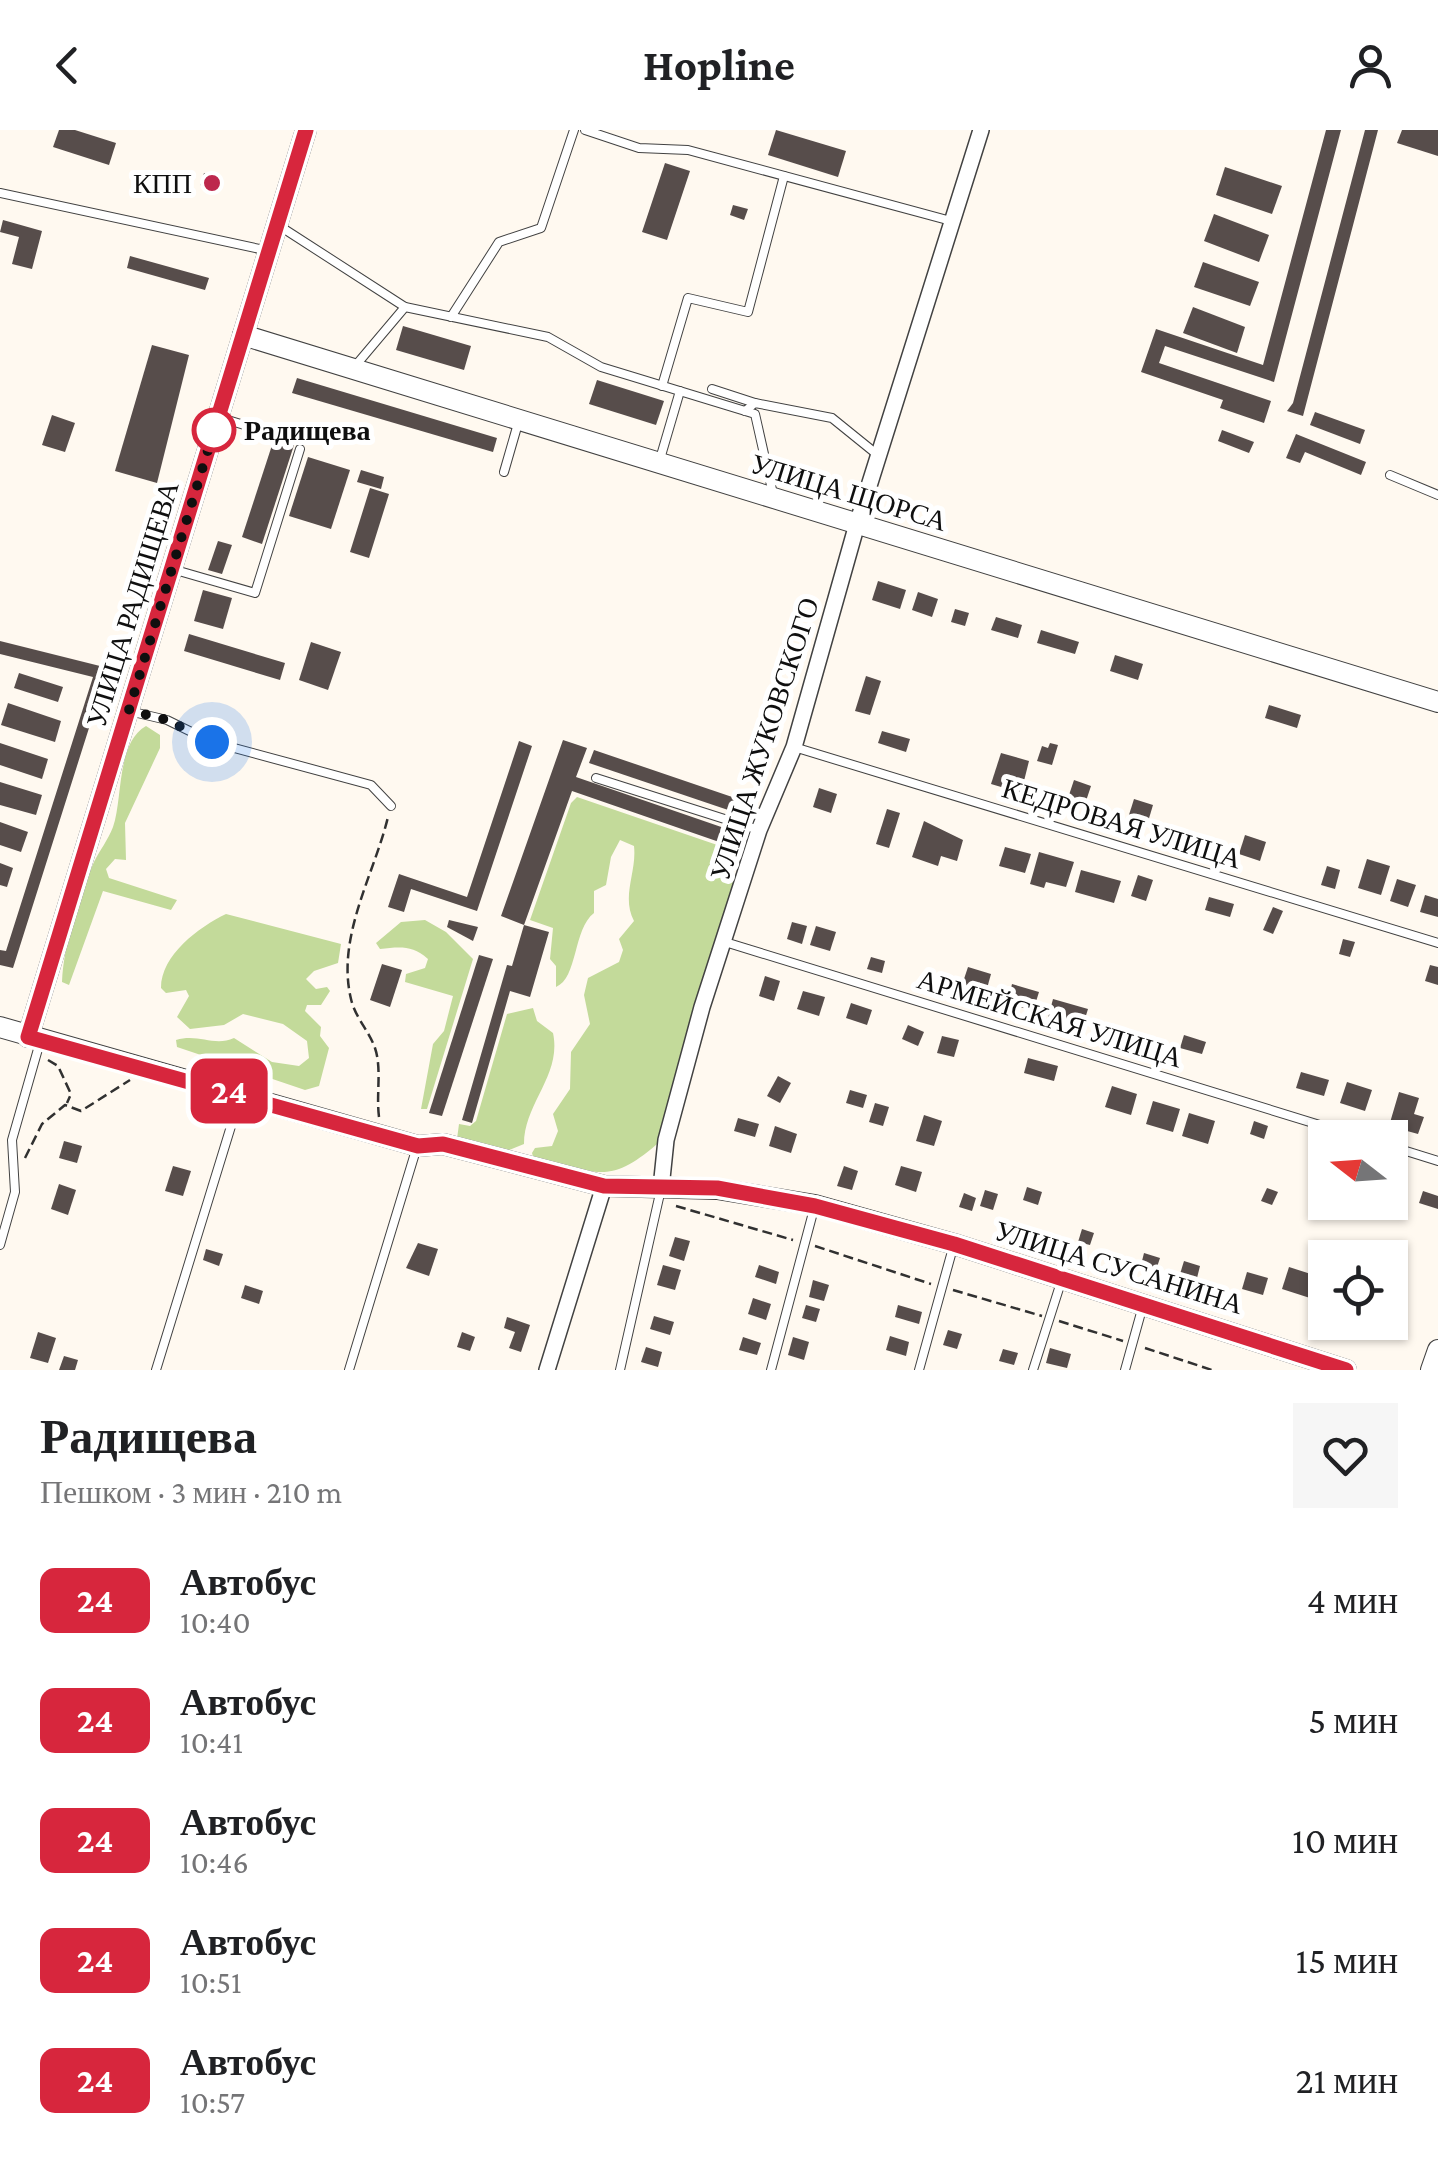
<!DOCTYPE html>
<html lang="ru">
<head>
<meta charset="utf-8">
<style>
	:root { --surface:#fff; --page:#f6f6f6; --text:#202124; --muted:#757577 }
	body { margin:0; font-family:"Crimson Pro",serif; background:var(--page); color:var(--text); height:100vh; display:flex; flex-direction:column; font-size:38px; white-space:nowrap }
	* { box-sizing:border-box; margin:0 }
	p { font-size:32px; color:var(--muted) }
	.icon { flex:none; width:55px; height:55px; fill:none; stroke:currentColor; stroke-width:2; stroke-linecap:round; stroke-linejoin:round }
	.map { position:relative; height:1240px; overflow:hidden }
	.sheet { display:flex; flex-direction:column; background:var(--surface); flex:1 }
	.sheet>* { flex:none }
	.badge { padding:0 20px; border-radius:15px; font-size:35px; line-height:65px }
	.needle { width:65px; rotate:287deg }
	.tools { position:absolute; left:1308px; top:990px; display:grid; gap:20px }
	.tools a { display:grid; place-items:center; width:100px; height:100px; border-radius:0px; background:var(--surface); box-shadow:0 2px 8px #0004; font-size:50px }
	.you { position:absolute; width:50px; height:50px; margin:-25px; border:8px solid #fff; border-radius:50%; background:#1a73e8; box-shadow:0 0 0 15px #1a73e833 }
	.map>.badge { position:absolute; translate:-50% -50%; box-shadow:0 0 0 5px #fff }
	.round { display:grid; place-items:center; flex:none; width:105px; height:105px; border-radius:0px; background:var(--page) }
	.overview { display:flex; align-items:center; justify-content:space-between; height:170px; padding:0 40px }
	h1 { font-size:48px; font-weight:700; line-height:75px }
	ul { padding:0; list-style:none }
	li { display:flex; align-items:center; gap:30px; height:120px; padding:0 40px }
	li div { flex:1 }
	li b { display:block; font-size:38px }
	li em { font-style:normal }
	li .badge { min-width:110px; font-weight:700; text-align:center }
	header { display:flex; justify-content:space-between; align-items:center; height:130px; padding:0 40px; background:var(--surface); font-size:45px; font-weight:700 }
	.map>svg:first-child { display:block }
	.forest { fill:#c3da9a }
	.building { fill:#574d4b }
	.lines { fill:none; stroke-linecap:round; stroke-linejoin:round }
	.service-casing { stroke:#424242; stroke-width:10 }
	.minor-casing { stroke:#424242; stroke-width:18 }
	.tertiary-casing { stroke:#424242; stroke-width:22 }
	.path { stroke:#313131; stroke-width:2.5; stroke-dasharray:10 5; stroke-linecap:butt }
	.service { stroke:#fff; stroke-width:8 }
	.minor { stroke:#fff; stroke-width:15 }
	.tertiary { stroke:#fff; stroke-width:20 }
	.line-casing { stroke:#fff; stroke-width:22 }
	.line { stroke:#d7263d; stroke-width:15 }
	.walk { stroke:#0f0f0f; stroke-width:10; stroke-dasharray:0 18 }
	.poi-dot { fill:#bd284d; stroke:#fff; stroke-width:4 }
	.stop-dot { fill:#fff; stroke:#d7263d; stroke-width:5 }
	.labels { text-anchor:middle; stroke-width:10; stroke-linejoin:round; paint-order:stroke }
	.poi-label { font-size:28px; fill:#0f0f0f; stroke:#fff; text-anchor:end }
	.stop-label { font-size:28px; font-weight:bold; fill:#0f0f0f; stroke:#fff; text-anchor:start }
	.street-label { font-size:28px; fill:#0f0f0f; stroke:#fff }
</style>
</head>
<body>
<header><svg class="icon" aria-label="back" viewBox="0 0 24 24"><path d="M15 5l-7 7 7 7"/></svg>Hopline<svg class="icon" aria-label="person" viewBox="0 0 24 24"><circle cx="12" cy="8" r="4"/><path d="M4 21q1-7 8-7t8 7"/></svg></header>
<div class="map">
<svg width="1438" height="1240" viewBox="0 0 1438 1240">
	<rect width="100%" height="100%" fill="#fff9f0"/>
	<g class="forest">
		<path d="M146 596 160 605V618L125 693 126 730 115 729 106 739 109 748 177 770 171 780 103 761 69 855 62 852C64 813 78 768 94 732 100 720 108 710 113 697 123 669 116 613 146 596Z"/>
		<path d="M577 667 726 718 735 747 657 1014C602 1062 592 1035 534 1030L532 1023 535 1018 552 1016 558 1001 553 984 570 959 571 922 590 894 584 865 588 848 619 832 623 820 619 809 634 791C621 766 637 742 634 716L620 710 611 727 606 755 594 761V783C573 799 578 848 556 857V836L550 829 553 798 530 790 571 673Z"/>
		<path d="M226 784 341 814 338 833 314 841 306 849 316 859 327 857 330 861 321 875H307L305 881 321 897 320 906 329 918 319 956 305 960 177 917 176 910C198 903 214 917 234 908L272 932 299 936 309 928 307 911 283 894 243 884 224 895 190 899 177 887 189 866 186 860 166 863 161 858C161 825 199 797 226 784Z"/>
		<path d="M425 790 446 802 473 829 427 979H421L433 914 444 901 453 866 405 852 406 844 425 838 428 829C412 815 400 817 380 819L376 813 401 792Z"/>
		<path d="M533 878 537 891 553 903C562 945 524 973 524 1014L502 1023 457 1009 459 994 470 996 476 991 507 884Z"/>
	</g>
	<g class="building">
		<polygon points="59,0 75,0 116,13 109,35 53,17"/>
		<polygon points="776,0 846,21 838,47 768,25"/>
		<polygon points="1326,0 1341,0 1274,252 1165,216 1159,233 1271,271 1264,293 1220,278 1223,270 1141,242 1156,199 1263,235"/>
		<polygon points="1365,0 1378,0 1303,286 1287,281 1293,273"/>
		<polygon points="1402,0 1438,0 1438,26 1397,13"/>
		<polygon points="665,33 690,41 667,110 642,102"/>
		<polygon points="1225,37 1282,56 1272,84 1216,65"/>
		<polygon points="204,43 223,50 219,62 200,55"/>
		<polygon points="733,75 748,79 744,90 730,85"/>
		<polygon points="1214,84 1269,105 1259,132 1204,111"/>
		<polygon points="3,90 42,101 32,139 12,134 19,107 0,102"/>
		<polygon points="130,126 209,148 205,160 127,138"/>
		<polygon points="1203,132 1259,152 1250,176 1194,157"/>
		<polygon points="1193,177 1245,197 1237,223 1183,203"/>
		<polygon points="403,196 471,216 464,240 396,220"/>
		<polygon points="152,215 189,225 157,353 115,341"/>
		<polygon points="297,248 497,308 493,322 292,263"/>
		<polygon points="597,250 664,271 656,295 589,274"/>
		<polygon points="1315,282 1365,300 1360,314 1310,295"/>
		<polygon points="52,285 75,293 65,322 42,315"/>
		<polygon points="1222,300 1254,312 1249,323 1218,311"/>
		<polygon points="1296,304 1366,332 1361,345 1305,322 1300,333 1286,328"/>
		<polygon points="275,306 295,312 262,414 242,407"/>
		<polygon points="308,327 350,340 331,399 289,386"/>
		<polygon points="361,340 384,347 381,359 357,352"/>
		<polygon points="370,358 389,364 369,428 350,422"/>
		<polygon points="218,411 232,415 222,444 208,440"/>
		<polygon points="878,451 906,460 900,479 872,470"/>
		<polygon points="203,460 232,468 223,499 194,491"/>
		<polygon points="918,462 938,469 932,487 912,480"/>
		<polygon points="955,479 969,483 965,496 951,492"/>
		<polygon points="996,487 1022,495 1018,508 991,500"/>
		<polygon points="1041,500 1079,512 1075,524 1037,513"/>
		<polygon points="189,504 285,533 280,550 184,521"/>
		<polygon points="0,511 108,538 13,838 0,835 0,820 6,821 93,547 0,524"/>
		<polygon points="311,512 341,522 328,560 299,550"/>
		<polygon points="1115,525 1143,534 1138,550 1110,541"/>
		<polygon points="19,543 63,557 58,572 14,558"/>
		<polygon points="866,546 881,551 870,585 855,581"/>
		<polygon points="8,573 61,591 55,612 1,595"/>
		<polygon points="1269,575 1301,585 1297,598 1265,588"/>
		<polygon points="882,601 910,609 906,622 878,613"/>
		<polygon points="563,610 587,618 576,647 730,700 725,714 572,661 524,795 501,786"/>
		<polygon points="519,611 532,616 477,781 411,759 404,782 388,777 399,744 467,767"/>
		<polygon points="0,613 48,629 42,649 0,635"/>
		<polygon points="1050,613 1058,615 1052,635 1037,631 1042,616 1048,618"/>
		<polygon points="594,620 741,670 737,683 589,633"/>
		<polygon points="1001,623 1029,631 1021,663 991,654"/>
		<polygon points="1074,650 1091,656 1084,677 1067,671"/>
		<polygon points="0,652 42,665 36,685 0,675"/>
		<polygon points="819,658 837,664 831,683 813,677"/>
		<polygon points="1134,669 1153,675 1147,695 1128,688"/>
		<polygon points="887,679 900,683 889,718 876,714"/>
		<polygon points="924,691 963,710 957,731 941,726 938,736 912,727"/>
		<polygon points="0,692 28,702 21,722 0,715"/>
		<polygon points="1245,705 1266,712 1260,731 1239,724"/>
		<polygon points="1005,717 1031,724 1025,743 999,736"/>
		<polygon points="1039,722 1074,732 1066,757 1046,752 1044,758 1030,754"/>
		<polygon points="1367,729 1390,736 1381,765 1358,758"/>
		<polygon points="0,733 13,738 7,757 0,755"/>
		<polygon points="1327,736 1340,740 1335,759 1321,755"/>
		<polygon points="1081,740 1121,751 1114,773 1075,762"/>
		<polygon points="1138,745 1153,750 1146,771 1131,766"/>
		<polygon points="1397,749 1416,755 1408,777 1390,771"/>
		<polygon points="1425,765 1438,769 1438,787 1420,782"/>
		<polygon points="1209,767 1234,774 1230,787 1205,780"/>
		<polygon points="1273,777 1283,781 1273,804 1263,800"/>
		<polygon points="449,790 478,797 473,811 447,797"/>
		<polygon points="792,792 807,796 802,814 787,809"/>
		<polygon points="524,795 549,802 530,867 510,861 472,993 462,990 507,835 512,836"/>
		<polygon points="816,796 836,802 830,821 810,815"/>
		<polygon points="1343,809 1355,812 1350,827 1339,824"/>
		<polygon points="479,825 493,829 442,986 429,983"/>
		<polygon points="871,827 885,831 882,843 867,839"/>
		<polygon points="382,834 402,840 390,877 370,870"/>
		<polygon points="1430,835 1438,837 1438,855 1425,851"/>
		<polygon points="968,837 991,844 986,862 962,855"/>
		<polygon points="765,846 780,851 774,871 759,866"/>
		<polygon points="1012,854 1039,862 1033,881 1007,873"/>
		<polygon points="803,861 825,867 819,886 797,879"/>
		<polygon points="1053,869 1088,879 1082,898 1048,888"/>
		<polygon points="851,873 872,880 867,895 846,888"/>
		<polygon points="908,895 924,902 918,916 902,909"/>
		<polygon points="1184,905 1206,912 1202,924 1180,918"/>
		<polygon points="942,906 959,910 954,927 937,923"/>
		<polygon points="1028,928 1058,936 1054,951 1024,943"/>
		<polygon points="1301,942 1329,950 1324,966 1296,958"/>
		<polygon points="778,946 791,953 780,973 767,966"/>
		<polygon points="1347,952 1372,960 1365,981 1340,973"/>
		<polygon points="1112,956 1137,964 1131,985 1105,977"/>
		<polygon points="850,960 867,965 863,978 846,973"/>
		<polygon points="1399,962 1419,968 1414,984 1424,987 1418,1004 1389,996"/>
		<polygon points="1153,971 1180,979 1173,1002 1146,994"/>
		<polygon points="875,973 889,977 883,996 869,992"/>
		<polygon points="1189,983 1215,991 1208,1014 1182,1006"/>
		<polygon points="924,985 942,991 934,1016 916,1011"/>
		<polygon points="738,988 759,994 755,1007 734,1001"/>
		<polygon points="1254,991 1268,996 1264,1009 1250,1004"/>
		<polygon points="775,996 797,1004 791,1023 769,1016"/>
		<polygon points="64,1011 82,1016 77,1033 59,1028"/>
		<polygon points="173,1036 191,1041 183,1066 165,1061"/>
		<polygon points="844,1036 858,1041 852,1060 837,1056"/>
		<polygon points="901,1036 922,1042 916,1062 895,1055"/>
		<polygon points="1390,1040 1404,1044 1399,1059 1390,1056"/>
		<polygon points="59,1054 76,1060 68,1085 51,1079"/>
		<polygon points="1027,1057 1042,1062 1038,1075 1023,1070"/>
		<polygon points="1267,1058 1278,1062 1272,1075 1261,1071"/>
		<polygon points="985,1060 998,1064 993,1080 980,1076"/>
		<polygon points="1423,1061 1438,1066 1438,1079 1419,1073"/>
		<polygon points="964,1063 976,1068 972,1081 959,1077"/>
		<polygon points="1082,1099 1094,1103 1090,1115 1078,1112"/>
		<polygon points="675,1107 690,1111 684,1131 669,1126"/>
		<polygon points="418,1113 438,1119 429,1146 406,1138"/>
		<polygon points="1342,1114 1358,1120 1355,1128 1337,1126"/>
		<polygon points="206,1119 223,1124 219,1136 203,1130"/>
		<polygon points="1144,1123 1160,1128 1156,1140 1141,1135"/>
		<polygon points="1184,1131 1200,1136 1197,1148 1180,1144"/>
		<polygon points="663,1135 681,1140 675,1160 657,1155"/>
		<polygon points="759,1135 779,1142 776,1154 755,1147"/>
		<polygon points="1289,1137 1317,1146 1310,1168 1282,1159"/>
		<polygon points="1247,1142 1268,1148 1263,1165 1242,1159"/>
		<polygon points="1390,1145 1404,1149 1395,1180 1390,1179"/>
		<polygon points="813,1150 829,1155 824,1171 809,1167"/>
		<polygon points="245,1155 263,1161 259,1174 241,1168"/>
		<polygon points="753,1168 771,1174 766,1190 748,1184"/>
		<polygon points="806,1175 820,1179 816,1192 802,1188"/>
		<polygon points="898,1175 922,1182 919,1194 895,1187"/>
		<polygon points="654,1186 674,1192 670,1205 650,1199"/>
		<polygon points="507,1187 530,1195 521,1222 509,1218 515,1202 504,1198"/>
		<polygon points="948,1200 962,1204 957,1219 943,1215"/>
		<polygon points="38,1202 56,1208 48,1233 30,1228"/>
		<polygon points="462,1202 475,1207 470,1221 457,1217"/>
		<polygon points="890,1206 909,1212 906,1226 886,1220"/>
		<polygon points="743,1207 761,1213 757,1225 739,1220"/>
		<polygon points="793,1207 809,1212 804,1230 788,1225"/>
		<polygon points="646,1217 662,1222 658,1237 641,1232"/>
		<polygon points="1050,1218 1071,1224 1067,1238 1046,1233"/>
		<polygon points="1003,1219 1018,1223 1014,1235 999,1231"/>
		<polygon points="64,1226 78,1230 75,1240 59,1240"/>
	</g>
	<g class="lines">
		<g class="service-casing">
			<g id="service">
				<polyline points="585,0 639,18 688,20 951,91"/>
				<polyline points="0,63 269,121"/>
				<polyline points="278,95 405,177 548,207 601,237 755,284 773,364"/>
				<polyline points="451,187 499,112 541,98 574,0"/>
				<polyline points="356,235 405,177"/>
				<polyline points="662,256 688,168 748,182 784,46"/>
				<polyline points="712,259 755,273"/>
				<polyline points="745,281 755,273 832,288 879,326"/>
				<polyline points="218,287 267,302"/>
				<polyline points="660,329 680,261"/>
				<polyline points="504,342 519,290"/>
				<polyline points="1390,345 1438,365"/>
				<polyline points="172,439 255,463 300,319"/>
				<polyline points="129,581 167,590 212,612 371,655 391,676"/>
				<polyline points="794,617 1438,813"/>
				<polyline points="596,648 759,700"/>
				<polyline points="725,812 1362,1008"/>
				<polyline points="1390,1016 1438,1031"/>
				<polyline points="0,1115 15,1062 12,1010 40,912"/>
				<polyline points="156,1240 240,967"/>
				<polyline points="349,1240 416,1020"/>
				<polyline points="620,1240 661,1059"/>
				<polyline points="771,1240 815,1075"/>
				<polyline points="919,1240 954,1114"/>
				<polyline points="1033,1240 1062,1149"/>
				<polyline points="1125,1240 1142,1179"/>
			</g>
		</g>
		<g class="minor-casing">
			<g id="minor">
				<polyline points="661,1058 666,1010 702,877 759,700 794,617 857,394 981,0"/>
				<polyline points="547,1240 604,1056"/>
			</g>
		</g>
		<g class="tertiary-casing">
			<g id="tertiary">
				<polyline points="243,205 1438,572"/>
				<polyline points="0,897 418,1016 443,1014 604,1056 717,1059 815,1075 954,1114 1346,1240"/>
				<polyline points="28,907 306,0"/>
				<polyline points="1431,1240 1438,1220"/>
			</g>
		</g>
		<g class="path">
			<polyline points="48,930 58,936 71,964 67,973"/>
			<path d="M379 987C376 964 382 939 375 918 369 901 355 887 351 869 336 807 374 745 388 687"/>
			<polyline points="25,1028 42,994 65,975 81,981 130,950"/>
			<polyline points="676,1076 793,1110"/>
			<polyline points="815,1116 931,1154"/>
			<polyline points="953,1160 1042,1186"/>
			<polyline points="1059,1191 1123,1211"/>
			<polyline points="1145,1218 1212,1240"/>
		</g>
		<use href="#service" class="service"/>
		<use href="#minor" class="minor"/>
		<use href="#tertiary" class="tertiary"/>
	</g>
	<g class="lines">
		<g class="line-casing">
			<polyline id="line" points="306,0 28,907 418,1016 443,1014 604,1056 717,1058 815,1076 954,1114 1346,1240"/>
		</g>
		<use href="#line" class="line"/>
		<polyline class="walk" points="212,612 167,590 129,580 218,287 214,300"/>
	</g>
	<circle class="poi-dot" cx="212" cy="53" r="10"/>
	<circle class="stop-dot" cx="214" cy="300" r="20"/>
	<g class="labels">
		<g class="poi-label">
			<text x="192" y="63">КПП</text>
		</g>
		<g class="stop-label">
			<text x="244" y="310">Радищева</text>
		</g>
		<g class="street-label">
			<text transform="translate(849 362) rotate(17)" y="10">УЛИЦА ЩОРСА</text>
			<text transform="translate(132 474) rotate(-73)" y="10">УЛИЦА РАДИЩЕВА</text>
			<text transform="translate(764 609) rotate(-72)" y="10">УЛИЦА ЖУКОВСКОГО</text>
			<text transform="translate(1122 693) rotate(17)" y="10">КЕДРОВАЯ УЛИЦА</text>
			<text transform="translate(1050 888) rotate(17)" y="10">АРМЕЙСКАЯ УЛИЦА</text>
			<text transform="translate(1119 1137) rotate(17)" y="10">УЛИЦА СУСАНИНА</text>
		</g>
	</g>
</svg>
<div class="tools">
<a><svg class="needle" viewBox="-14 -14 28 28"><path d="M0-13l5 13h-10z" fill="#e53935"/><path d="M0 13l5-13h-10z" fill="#757577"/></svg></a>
<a><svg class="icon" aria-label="locate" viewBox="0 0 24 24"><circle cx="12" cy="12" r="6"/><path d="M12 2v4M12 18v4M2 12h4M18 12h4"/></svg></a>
</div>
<div class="you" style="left:212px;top:612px"></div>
<b class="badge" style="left:229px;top:961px;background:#d7263d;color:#fff">24</b>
</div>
<section class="sheet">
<div class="overview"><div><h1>Радищева</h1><p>Пешком · 3 мин · 210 m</p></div><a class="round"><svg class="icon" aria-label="heart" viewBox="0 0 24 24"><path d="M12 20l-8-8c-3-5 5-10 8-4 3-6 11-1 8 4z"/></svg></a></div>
<ul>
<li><span class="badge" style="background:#d7263d;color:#fff">24</span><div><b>Автобус</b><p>10:40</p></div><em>4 мин</em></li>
<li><span class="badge" style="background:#d7263d;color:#fff">24</span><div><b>Автобус</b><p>10:41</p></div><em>5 мин</em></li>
<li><span class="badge" style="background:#d7263d;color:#fff">24</span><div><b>Автобус</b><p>10:46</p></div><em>10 мин</em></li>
<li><span class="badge" style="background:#d7263d;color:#fff">24</span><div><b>Автобус</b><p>10:51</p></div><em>15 мин</em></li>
<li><span class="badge" style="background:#d7263d;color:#fff">24</span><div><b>Автобус</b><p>10:57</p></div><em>21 мин</em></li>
</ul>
</section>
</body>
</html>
